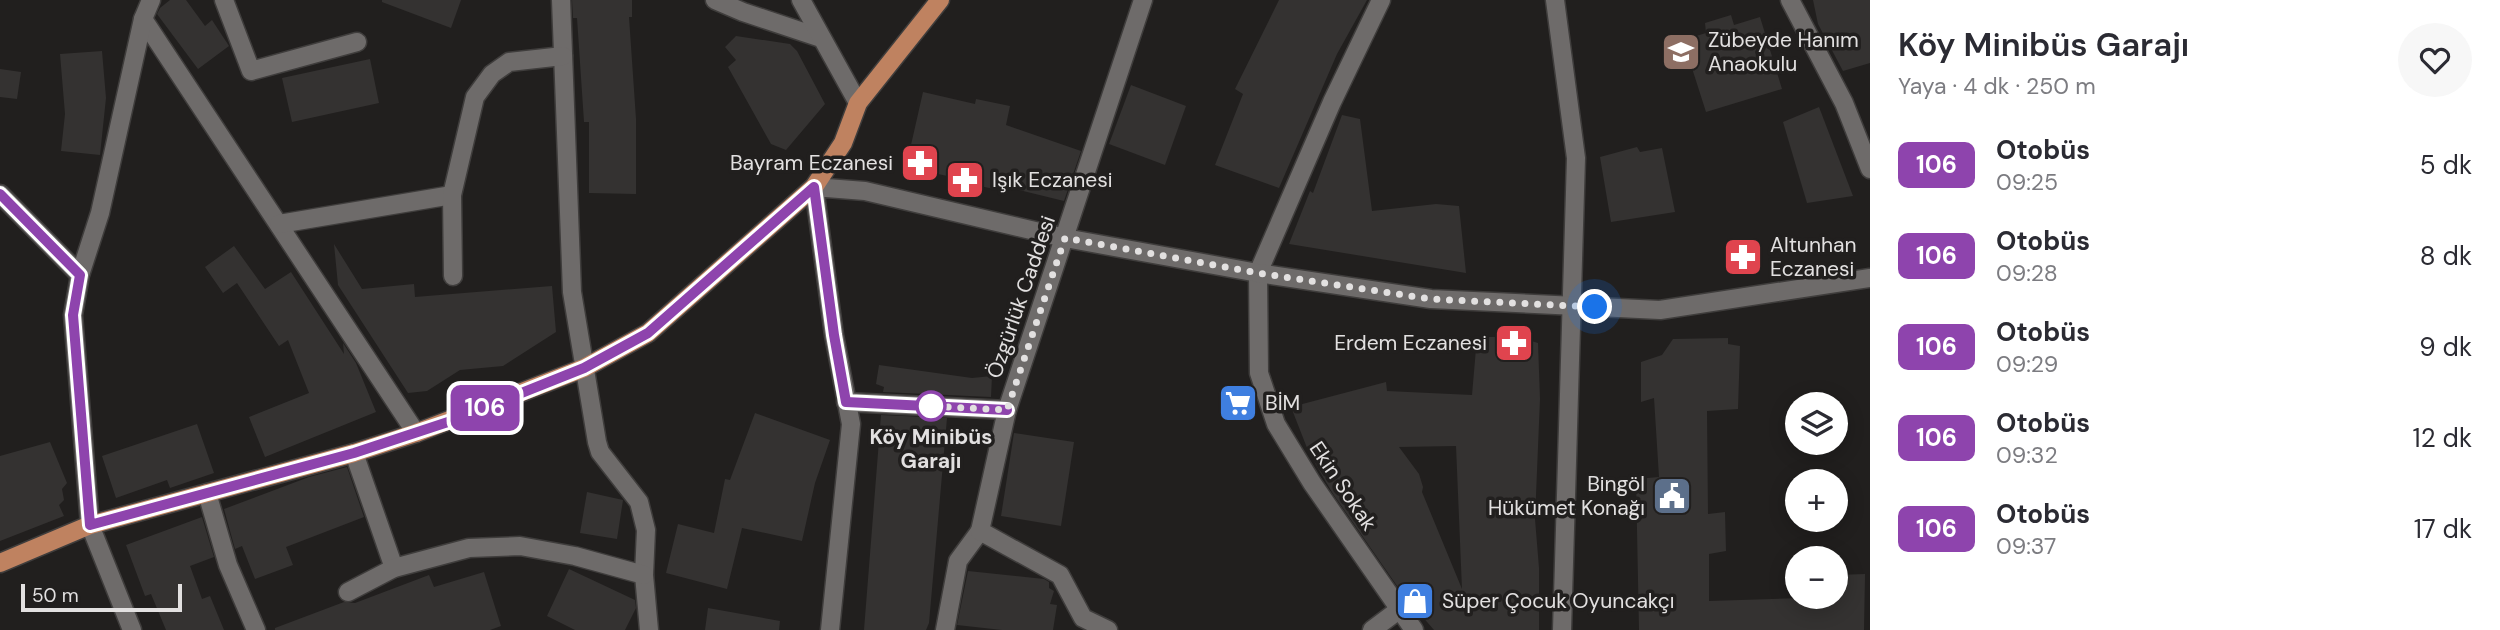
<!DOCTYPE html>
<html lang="tr">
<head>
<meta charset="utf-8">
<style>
	:root { --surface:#fff; --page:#f7f7f7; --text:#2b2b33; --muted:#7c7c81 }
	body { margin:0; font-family:"DM Sans",sans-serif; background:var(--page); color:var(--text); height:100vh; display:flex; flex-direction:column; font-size:26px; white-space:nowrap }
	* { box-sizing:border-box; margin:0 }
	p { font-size:23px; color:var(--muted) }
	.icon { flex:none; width:38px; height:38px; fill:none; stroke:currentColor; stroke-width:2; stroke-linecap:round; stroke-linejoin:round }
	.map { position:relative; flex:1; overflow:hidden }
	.side { display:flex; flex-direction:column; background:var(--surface); width:630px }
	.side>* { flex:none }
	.badge { padding:0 14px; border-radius:10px; font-size:24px; line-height:46px }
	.fabs { position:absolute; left:1785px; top:392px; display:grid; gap:14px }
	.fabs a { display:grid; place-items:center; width:63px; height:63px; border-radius:50%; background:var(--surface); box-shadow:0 4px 18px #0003; font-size:35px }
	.scale { position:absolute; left:21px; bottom:18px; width:161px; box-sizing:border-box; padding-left:7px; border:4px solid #e2e0e0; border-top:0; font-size:19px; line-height:24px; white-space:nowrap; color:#e2e0e0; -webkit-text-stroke:5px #211f1e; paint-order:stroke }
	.you { position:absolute; width:35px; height:35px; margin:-18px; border:5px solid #fff; border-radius:50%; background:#1a73e8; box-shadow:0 0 0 10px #1a73e833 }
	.map>.badge { position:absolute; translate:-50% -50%; box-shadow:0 0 0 4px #fff }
	.round { display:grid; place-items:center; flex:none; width:74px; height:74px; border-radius:37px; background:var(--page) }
	.summary { display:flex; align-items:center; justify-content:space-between; height:119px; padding:0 28px }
	h1 { font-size:33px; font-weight:600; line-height:52px }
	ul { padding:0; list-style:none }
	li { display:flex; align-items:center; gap:21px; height:91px; padding:0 28px }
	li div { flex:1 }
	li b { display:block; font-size:26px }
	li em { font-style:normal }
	li .badge { min-width:77px; font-weight:700; text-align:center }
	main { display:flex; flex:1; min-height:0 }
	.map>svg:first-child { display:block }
	.building { fill:#343231; fill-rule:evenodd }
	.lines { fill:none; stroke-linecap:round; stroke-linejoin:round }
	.minor-casing { stroke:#3f3d3c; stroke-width:21 }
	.major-casing { stroke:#3f3d3c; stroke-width:21 }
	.minor { stroke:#6e6b6a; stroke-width:18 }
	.major { stroke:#bf8260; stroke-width:18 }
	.line-casing { stroke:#fff; stroke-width:16 }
	.line { stroke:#8e44ad; stroke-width:10 }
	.walk { stroke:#e2e0e0; stroke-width:7; stroke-dasharray:0 12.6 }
	.stop-dot { fill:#fff; stroke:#8e44ad; stroke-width:3.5 }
	.labels { text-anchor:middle; stroke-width:7; stroke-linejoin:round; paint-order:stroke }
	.poi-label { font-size:21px; fill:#e2e0e0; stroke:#211f1e; text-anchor:start }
	.street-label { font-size:21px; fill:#e2e0e0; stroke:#211f1e }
	.stop-label { font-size:21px; font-weight:bold; fill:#e2e0e0; stroke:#211f1e }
</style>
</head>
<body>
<main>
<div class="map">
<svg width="1870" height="630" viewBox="0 0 1870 630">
	<rect width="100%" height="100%" fill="#211f1e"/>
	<g class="building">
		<polygon points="170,0 186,0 205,26 212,20 229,46 198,69 157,14 160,8"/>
		<polygon points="382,0 461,0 451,28 382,2"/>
		<polygon points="572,0 632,0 632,17 629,17 636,119 636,194 589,193 589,122 584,122 577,18 573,18"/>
		<polygon points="1279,0 1367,0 1337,54 1279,188 1215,165 1243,94 1235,89"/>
		<polygon points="1813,0 1870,0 1870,63 1843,71 1818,24"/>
		<polygon points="1731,15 1734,25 1760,17 1782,89 1706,112 1683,40 1706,33 1705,23"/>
		<polygon points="736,36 790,44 797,51 825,104 786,150 771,144 728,67 736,60 725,47"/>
		<polygon points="102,51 106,98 100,155 61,151 65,114 60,54"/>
		<polygon points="370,59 379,103 292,122 282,78"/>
		<polygon points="0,69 21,72 17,99 0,97"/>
		<polygon points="1131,85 1186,106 1165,165 1109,144"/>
		<polygon points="923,92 975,104 976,99 1010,106 1006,125 1081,151 1064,201 995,184 994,189 961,182 961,179 906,167"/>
		<polygon points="1819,107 1853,196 1807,203 1783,122"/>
		<polygon points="1342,115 1360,119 1372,211 1436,204 1459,206 1466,273 1289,244 1310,191 1313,193"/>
		<polygon points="1637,147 1640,152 1662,148 1675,212 1611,222 1600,157"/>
		<polygon points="334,244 362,289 414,284 415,297 552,286 556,332 503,366 460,370 427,391 408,393 338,285"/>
		<polygon points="234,246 265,289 291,272 344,354 343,343 356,363 376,412 265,457 249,417 309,393 288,340 279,346 237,283 223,293 205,267"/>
		<path d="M1477 337H1518L1538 343 1540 399 1535 519 1539 568V630H1434L1402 593 1333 494 1309 453 1291 407 1386 382 1387 391 1472 395ZM1456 446 1462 589 1422 492 1423 487 1419 474 1399 447Z"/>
		<polygon points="1728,338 1728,344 1740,346 1738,409 1707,411 1708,514 1725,512 1726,551 1709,554 1709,601 1836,597 1836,575 1865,574 1864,630 1639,630 1636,479 1659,477 1654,398 1641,402 1641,362 1662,355 1673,339"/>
		<polygon points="879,365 972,378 992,376 991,397 883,392 884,387 876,384"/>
		<polygon points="755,413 830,440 815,483 802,541 742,528 727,589 666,573 678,524 714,533 725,479 730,480"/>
		<polygon points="881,415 947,418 929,623 926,630 864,630"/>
		<polygon points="197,424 214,473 170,488 167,480 116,498 102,456"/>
		<polygon points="1014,433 1074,442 1061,526 1001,516"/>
		<polygon points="50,442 67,483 62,489 64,500 59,505 64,516 0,541 0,456"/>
		<polygon points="347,467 364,517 286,547 293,565 255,579 242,546 235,549 224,509 309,477"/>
		<polygon points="587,492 623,500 617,539 580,533"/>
		<polygon points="202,517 214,557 190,566 202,599 210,596 224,630 166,630 151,594 145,596 126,545"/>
		<polygon points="569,569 635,600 636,608 625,630 575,630 547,616"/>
		<polygon points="968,571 1044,579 1049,582 1049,588 1054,591 1050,604 1057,605 1053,630 1002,630 957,625"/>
		<polygon points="484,572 501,626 490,630 275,630 275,628 344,602 355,603 429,575 434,587"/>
		<polygon points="708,608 780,621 779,630 705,630"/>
	</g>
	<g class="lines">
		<g class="minor-casing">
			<g id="minor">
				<polyline points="224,0 251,71 357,42"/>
				<polyline points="561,0 572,292 597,442 600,452 639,502 646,530 644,575 649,630"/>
				<polyline points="715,0 743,12 821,38"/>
				<polyline points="801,0 858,103"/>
				<polyline points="1381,0 1332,102 1258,273 1259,373 1276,424 1312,483 1414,630"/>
				<polyline points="1555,0 1576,158 1562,630"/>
				<polyline points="1790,0 1844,103 1870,169"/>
				<polyline points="143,19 416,433"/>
				<polyline points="0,194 80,275"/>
				<polyline points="279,224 452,195"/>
				<polyline points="453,276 452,195 475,97 492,74 509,62 563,56"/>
				<polyline points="846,402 1007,410"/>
				<polyline points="354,453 394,568"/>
				<polyline points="207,493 228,565 256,630"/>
				<polyline points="348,592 394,568 469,548 520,546 575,556 644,575"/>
				<polyline points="132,630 90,525 73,315 80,275 100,213 143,19 151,0"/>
				<polyline points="830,630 851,424 834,335 814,187 865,191 1065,238 1258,273 1431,299 1660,310 1870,278"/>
				<polyline points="945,630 958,561 980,531"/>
				<polyline points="1108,630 1083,618 1060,575 980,531 1007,410 1143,0"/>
				<polyline points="1372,630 1400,609"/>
			</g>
		</g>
		<g class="major-casing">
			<polyline id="major" points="0,563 90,525 354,453 416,433 584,368 648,333 814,187 843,143 858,103 940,0"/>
		</g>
		<use href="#minor" class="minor"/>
		<use href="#major" class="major"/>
	</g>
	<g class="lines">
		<g class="line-casing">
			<polyline id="line" points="0,194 80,275 73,315 90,525 354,453 451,421 584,368 648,333 814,187 834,335 846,402 1007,410"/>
		</g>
		<use href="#line" class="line"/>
		<polyline class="walk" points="931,406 927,406 1007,410 1065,238 1258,273 1431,299 1595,307"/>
	</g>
	<defs>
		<g id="school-square" transform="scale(2.0125)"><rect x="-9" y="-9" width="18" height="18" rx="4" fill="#8d6e63" stroke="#211f1e"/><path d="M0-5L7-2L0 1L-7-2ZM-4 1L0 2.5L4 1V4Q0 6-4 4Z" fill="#fff"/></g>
		<g id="pharmacy-square" transform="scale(2.0125)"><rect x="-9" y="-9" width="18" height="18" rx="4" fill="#e0444e" stroke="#211f1e"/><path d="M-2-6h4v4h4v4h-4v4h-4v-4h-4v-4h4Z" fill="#fff"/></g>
		<g id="supermarket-square" transform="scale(2.0125)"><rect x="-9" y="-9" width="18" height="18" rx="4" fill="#3f7fe0" stroke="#211f1e"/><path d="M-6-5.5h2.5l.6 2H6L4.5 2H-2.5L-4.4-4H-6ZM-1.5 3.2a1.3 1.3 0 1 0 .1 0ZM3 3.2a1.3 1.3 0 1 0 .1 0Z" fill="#fff"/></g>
		<g id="civic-square" transform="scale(2.0125)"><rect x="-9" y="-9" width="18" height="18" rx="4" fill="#5c6f8a" stroke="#211f1e"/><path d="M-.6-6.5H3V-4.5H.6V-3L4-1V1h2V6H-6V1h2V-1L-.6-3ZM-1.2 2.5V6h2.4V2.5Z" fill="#fff"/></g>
		<g id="shop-square" transform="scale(2.0125)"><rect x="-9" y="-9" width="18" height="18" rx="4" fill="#3f7fe0" stroke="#211f1e"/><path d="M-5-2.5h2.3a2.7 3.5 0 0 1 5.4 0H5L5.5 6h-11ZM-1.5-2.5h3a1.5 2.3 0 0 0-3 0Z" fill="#fff"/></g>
	</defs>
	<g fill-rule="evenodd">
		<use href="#school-square" x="1681" y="52"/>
		<use href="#pharmacy-square" x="920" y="163"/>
		<use href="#pharmacy-square" x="965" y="180"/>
		<use href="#pharmacy-square" x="1743" y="257"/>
		<use href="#pharmacy-square" x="1514" y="343"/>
		<use href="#supermarket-square" x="1238" y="403"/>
		<use href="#civic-square" x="1672" y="496"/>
		<use href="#shop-square" x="1415" y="601"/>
	</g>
	<circle class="stop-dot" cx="931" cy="406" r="14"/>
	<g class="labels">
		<g class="poi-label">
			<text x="1708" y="47">Zübeyde Hanım<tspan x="1708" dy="24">Anaokulu</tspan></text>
			<text x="893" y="170" text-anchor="end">Bayram Eczanesi</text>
			<text x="992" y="187">Işık Eczanesi</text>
			<text x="1770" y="252">Altunhan<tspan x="1770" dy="24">Eczanesi</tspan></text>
			<text x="1487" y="350" text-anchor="end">Erdem Eczanesi</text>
			<text x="1265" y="410">BİM</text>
			<text x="1645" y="491" text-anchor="end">Bingöl<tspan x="1645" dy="24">Hükümet Konağı</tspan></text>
			<text x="1442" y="608">Süper Çocuk Oyuncakçı</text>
		</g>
		<g class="street-label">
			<text transform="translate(1021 297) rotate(-71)" y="7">Özgürlük Caddesi</text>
			<text transform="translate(1343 486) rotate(56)" y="7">Ekin Sokak</text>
		</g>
		<g class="stop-label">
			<text x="931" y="444">Köy Minibüs<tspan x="931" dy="24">Garajı</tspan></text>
		</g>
	</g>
</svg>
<div class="fabs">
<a><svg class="icon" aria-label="layers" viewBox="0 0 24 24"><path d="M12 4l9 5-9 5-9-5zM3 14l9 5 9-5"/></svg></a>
<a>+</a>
<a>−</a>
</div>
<div class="scale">50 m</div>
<div class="you" style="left:1595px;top:307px"></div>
<b class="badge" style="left:485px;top:408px;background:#8e44ad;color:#fff">106</b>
</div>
<section class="side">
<div class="summary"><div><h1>Köy Minibüs Garajı</h1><p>Yaya · 4 dk · 250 m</p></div><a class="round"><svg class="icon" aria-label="heart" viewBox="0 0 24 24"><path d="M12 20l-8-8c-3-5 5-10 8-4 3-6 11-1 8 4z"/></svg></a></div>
<ul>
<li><span class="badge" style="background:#8e44ad;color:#fff">106</span><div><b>Otobüs</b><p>09:25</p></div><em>5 dk</em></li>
<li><span class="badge" style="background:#8e44ad;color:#fff">106</span><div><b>Otobüs</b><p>09:28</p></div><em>8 dk</em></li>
<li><span class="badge" style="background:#8e44ad;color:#fff">106</span><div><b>Otobüs</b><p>09:29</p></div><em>9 dk</em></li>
<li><span class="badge" style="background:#8e44ad;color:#fff">106</span><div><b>Otobüs</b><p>09:32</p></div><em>12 dk</em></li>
<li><span class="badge" style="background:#8e44ad;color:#fff">106</span><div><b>Otobüs</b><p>09:37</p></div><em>17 dk</em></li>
</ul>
</section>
</main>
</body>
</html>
